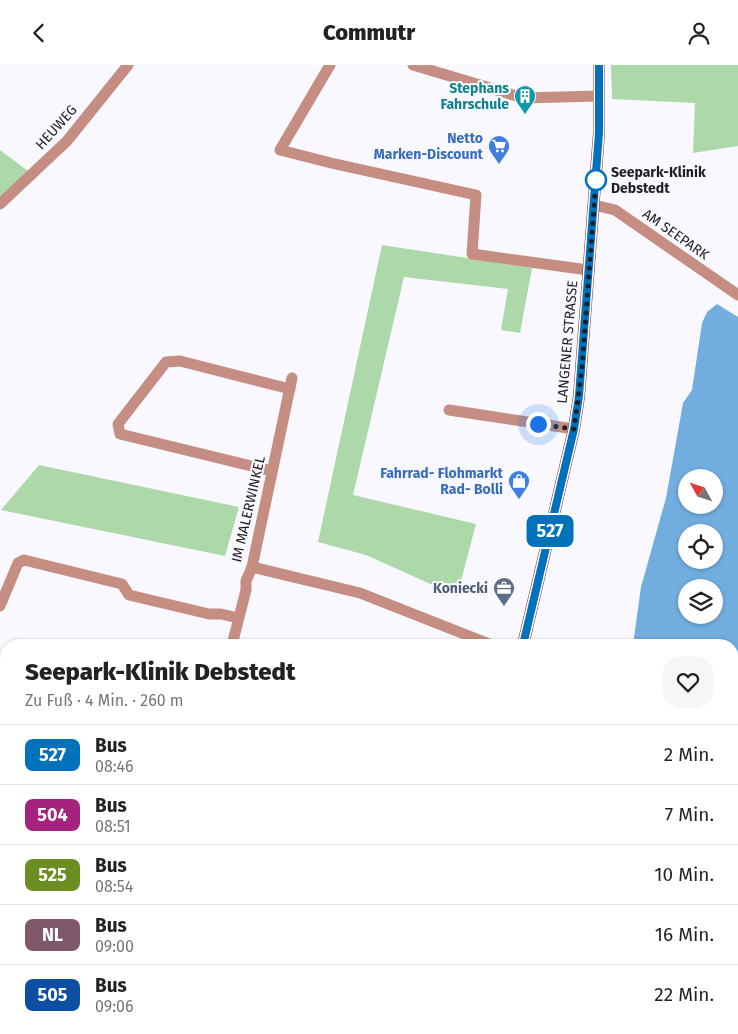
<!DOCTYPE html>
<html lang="de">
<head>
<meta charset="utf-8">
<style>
	:root { --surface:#fff; --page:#f6f6f6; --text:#222; --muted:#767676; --line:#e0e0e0 }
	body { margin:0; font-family:"Fira Sans",sans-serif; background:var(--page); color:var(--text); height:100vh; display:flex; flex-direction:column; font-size:19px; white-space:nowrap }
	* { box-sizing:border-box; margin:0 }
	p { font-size:16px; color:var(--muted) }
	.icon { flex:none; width:28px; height:28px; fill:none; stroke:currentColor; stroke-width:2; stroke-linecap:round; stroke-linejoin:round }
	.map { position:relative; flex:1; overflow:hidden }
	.side { position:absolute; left:0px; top:574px; width:739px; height:396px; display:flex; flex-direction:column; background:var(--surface); border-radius:20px 20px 0 0; box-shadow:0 1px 4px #0004 }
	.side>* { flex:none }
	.badge { padding:0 10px; border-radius:8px; font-size:18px; line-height:32px }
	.needle { width:32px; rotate:310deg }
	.tools { position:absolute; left:678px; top:404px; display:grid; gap:10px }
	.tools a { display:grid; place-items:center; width:45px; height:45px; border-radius:50%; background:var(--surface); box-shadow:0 1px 4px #0004; font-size:25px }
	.you { position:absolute; width:25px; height:25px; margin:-12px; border:4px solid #fff; border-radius:50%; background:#1a73e8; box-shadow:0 0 0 8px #1a73e833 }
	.map>.badge { position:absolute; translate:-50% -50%; box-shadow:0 0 0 2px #fff }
	.round { display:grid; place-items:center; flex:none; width:52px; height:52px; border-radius:20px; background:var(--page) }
	.summary { display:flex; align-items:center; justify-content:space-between; height:85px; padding:0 25px }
	h1 { font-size:24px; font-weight:800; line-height:38px }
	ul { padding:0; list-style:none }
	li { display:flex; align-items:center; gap:15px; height:60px; padding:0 25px; border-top:1px solid var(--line) }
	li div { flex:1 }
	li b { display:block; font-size:19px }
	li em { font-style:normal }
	li .badge { min-width:55px; font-weight:700; text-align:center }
	header { display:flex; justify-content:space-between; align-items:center; height:65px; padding:0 25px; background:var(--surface); font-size:22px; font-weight:800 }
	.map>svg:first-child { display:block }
	.green { fill:#add8aa }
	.water { fill:#72ade0; fill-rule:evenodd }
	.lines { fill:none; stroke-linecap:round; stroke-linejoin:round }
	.minor { stroke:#c68e83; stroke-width:11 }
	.major { stroke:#8f2e21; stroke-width:12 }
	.line-casing { stroke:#fff; stroke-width:11 }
	.line { stroke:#0072bc; stroke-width:8 }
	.walk { stroke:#1f1f21; stroke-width:5; stroke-dasharray:0 9 }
	.stop-dot { fill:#fff; stroke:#0072bc; stroke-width:2.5 }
	.labels { text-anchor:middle; stroke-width:4; stroke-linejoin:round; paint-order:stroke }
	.culture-label { font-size:14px; font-weight:bold; fill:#0d838f; stroke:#f9f8fe; text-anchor:end }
	.street-label { font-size:14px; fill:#1f1f21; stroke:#f9f8fe }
	.shop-label { font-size:14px; font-weight:bold; fill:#366cbe; stroke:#f9f8fe; text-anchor:end }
	.stop-label { font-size:14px; font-weight:bold; fill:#1f1f21; stroke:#f9f8fe; text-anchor:start }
	.service-label { font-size:14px; font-weight:bold; fill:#4e5e75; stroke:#f9f8fe; text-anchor:end }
</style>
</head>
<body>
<header><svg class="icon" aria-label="back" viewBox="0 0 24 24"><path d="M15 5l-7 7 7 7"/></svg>Commutr<svg class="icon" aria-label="person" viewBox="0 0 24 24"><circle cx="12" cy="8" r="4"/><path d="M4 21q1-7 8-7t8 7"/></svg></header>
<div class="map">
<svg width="738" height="969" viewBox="0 0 738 969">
	<rect width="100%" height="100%" fill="#f9f8fe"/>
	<g class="green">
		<polygon points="611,0 738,0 738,81 693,88 695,38 612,34"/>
		<polygon points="0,85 28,106 0,133"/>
		<polygon points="382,180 532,203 520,268 501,265 508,224 404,212 353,430 476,459 457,531 366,490 318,477"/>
		<polygon points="39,400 239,442 225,491 1,445"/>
	</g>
	<g class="water">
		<path d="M717 239 738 252V627L733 626 732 580H633L641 522 666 433 683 338 692 325 702 258 707 247ZM714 412V440H686V412ZM686 468H714V495H686ZM686 522H714V550H686Z"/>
		<polygon points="732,800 738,801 738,852 733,853"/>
		<polygon points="733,906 738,909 738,969 581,969 584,964 732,964"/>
	</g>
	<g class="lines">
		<g class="minor">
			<polyline points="330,0 280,85 331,98 476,130 472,189 588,205"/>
			<polyline points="413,0 523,33 599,31"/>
			<polyline points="0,139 67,76 128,0"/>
			<polyline points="594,140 615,145 738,230"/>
			<polyline points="449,345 574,364"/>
			<polyline points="272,406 120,369 118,359 166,297 180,296 290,324"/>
			<polyline points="252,502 360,528 492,580"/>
			<polyline points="0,541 18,498 24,495 122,519 129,530 209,549 221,549 238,553"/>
			<polyline points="232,580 246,525 246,516 252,502 292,313"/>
			<polyline points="0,599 6,600"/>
			<polyline points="732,720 738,723"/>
			<polyline points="0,897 6,871"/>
			<polyline points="0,965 22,969"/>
			<polyline points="140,969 141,964"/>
			<polyline points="221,969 223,964"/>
			<polyline points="307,969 309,964"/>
		</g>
		<g class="major">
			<polyline points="523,580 574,364 579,331 599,68 599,0"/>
			<polyline points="425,969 427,964"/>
		</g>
	</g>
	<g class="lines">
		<g class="line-casing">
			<polyline id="line" points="523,580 574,364 579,331 599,68 599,0"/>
		</g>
		<use href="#line" class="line"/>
		<polyline class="walk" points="538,359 574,364 582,303 596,115"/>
	</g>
	<defs>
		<g id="building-pin" transform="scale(1.125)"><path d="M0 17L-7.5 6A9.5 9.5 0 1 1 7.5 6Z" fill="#0f9aa8" stroke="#f9f8fe"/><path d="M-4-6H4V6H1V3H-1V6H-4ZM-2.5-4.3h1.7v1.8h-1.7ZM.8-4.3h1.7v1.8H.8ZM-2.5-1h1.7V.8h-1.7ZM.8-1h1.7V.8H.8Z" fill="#fff"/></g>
		<g id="supermarket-pin" transform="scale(1.125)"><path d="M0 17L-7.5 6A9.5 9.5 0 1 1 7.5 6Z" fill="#3f7fe0" stroke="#f9f8fe"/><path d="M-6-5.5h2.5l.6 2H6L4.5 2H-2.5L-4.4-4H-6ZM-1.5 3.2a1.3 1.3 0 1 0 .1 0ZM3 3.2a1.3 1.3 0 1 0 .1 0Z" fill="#fff"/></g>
		<g id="shop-pin" transform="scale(1.125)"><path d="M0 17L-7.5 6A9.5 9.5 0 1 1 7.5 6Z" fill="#3f7fe0" stroke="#f9f8fe"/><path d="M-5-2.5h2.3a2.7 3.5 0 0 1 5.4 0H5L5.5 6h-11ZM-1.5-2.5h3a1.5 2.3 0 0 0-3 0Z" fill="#fff"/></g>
		<g id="office-pin" transform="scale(1.125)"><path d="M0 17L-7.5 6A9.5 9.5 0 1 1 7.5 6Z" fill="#5c6f8a" stroke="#f9f8fe"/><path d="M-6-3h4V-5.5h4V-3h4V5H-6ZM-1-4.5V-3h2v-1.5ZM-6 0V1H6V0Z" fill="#fff"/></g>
	</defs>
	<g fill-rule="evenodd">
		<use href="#building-pin" x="525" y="31"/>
		<use href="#supermarket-pin" x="499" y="81"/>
		<use href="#shop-pin" x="519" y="416"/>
		<use href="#office-pin" x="504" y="523"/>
	</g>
	<circle class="stop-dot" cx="596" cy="115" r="10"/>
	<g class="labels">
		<g class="culture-label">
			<text x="509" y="28">Stephans<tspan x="509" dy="16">Fahrschule</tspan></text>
		</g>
		<g class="street-label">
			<text transform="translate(56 62) rotate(-48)" y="5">HEUWEG</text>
			<text transform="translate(676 169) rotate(35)" y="5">AM SEEPARK</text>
			<text transform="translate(567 277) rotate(-85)" y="5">LANGENER STRASSE</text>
			<text transform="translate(248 444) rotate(-77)" y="5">IM MALERWINKEL</text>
		</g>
		<g class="shop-label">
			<text x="483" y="78">Netto<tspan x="483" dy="16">Marken-Discount</tspan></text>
			<text x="503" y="413">Fahrrad- Flohmarkt<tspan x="503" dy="16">Rad- Bolli</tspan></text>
		</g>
		<g class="stop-label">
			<text x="611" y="112">Seepark-Klinik<tspan x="611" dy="16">Debstedt</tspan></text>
		</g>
		<g class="service-label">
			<text x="488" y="528">Koniecki</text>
		</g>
	</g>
</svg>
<div class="tools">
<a><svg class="needle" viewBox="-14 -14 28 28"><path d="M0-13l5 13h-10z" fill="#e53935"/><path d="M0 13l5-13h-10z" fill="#767676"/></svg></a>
<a><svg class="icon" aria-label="locate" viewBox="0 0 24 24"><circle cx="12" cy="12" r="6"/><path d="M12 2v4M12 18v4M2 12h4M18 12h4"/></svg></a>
<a><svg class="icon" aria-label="layers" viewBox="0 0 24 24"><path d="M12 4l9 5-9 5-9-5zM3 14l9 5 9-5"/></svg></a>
</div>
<div class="you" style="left:538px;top:359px"></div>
<b class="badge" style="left:550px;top:466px;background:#0072bc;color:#fff">527</b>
<section class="side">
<div class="summary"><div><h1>Seepark-Klinik Debstedt</h1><p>Zu Fuß · 4 Min. · 260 m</p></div><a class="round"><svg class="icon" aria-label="heart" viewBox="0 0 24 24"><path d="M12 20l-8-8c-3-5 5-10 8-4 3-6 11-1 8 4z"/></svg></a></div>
<ul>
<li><span class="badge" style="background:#0072bc;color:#fff">527</span><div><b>Bus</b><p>08:46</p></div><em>2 Min.</em></li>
<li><span class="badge" style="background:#a5237f;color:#fff">504</span><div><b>Bus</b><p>08:51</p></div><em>7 Min.</em></li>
<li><span class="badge" style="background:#6b8e23;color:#fff">525</span><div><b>Bus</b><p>08:54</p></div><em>10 Min.</em></li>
<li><span class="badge" style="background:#7e576b;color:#fff">NL</span><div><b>Bus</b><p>09:00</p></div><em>16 Min.</em></li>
<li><span class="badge" style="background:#0b4ea2;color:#fff">505</span><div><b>Bus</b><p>09:06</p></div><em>22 Min.</em></li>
</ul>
</section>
</div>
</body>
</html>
